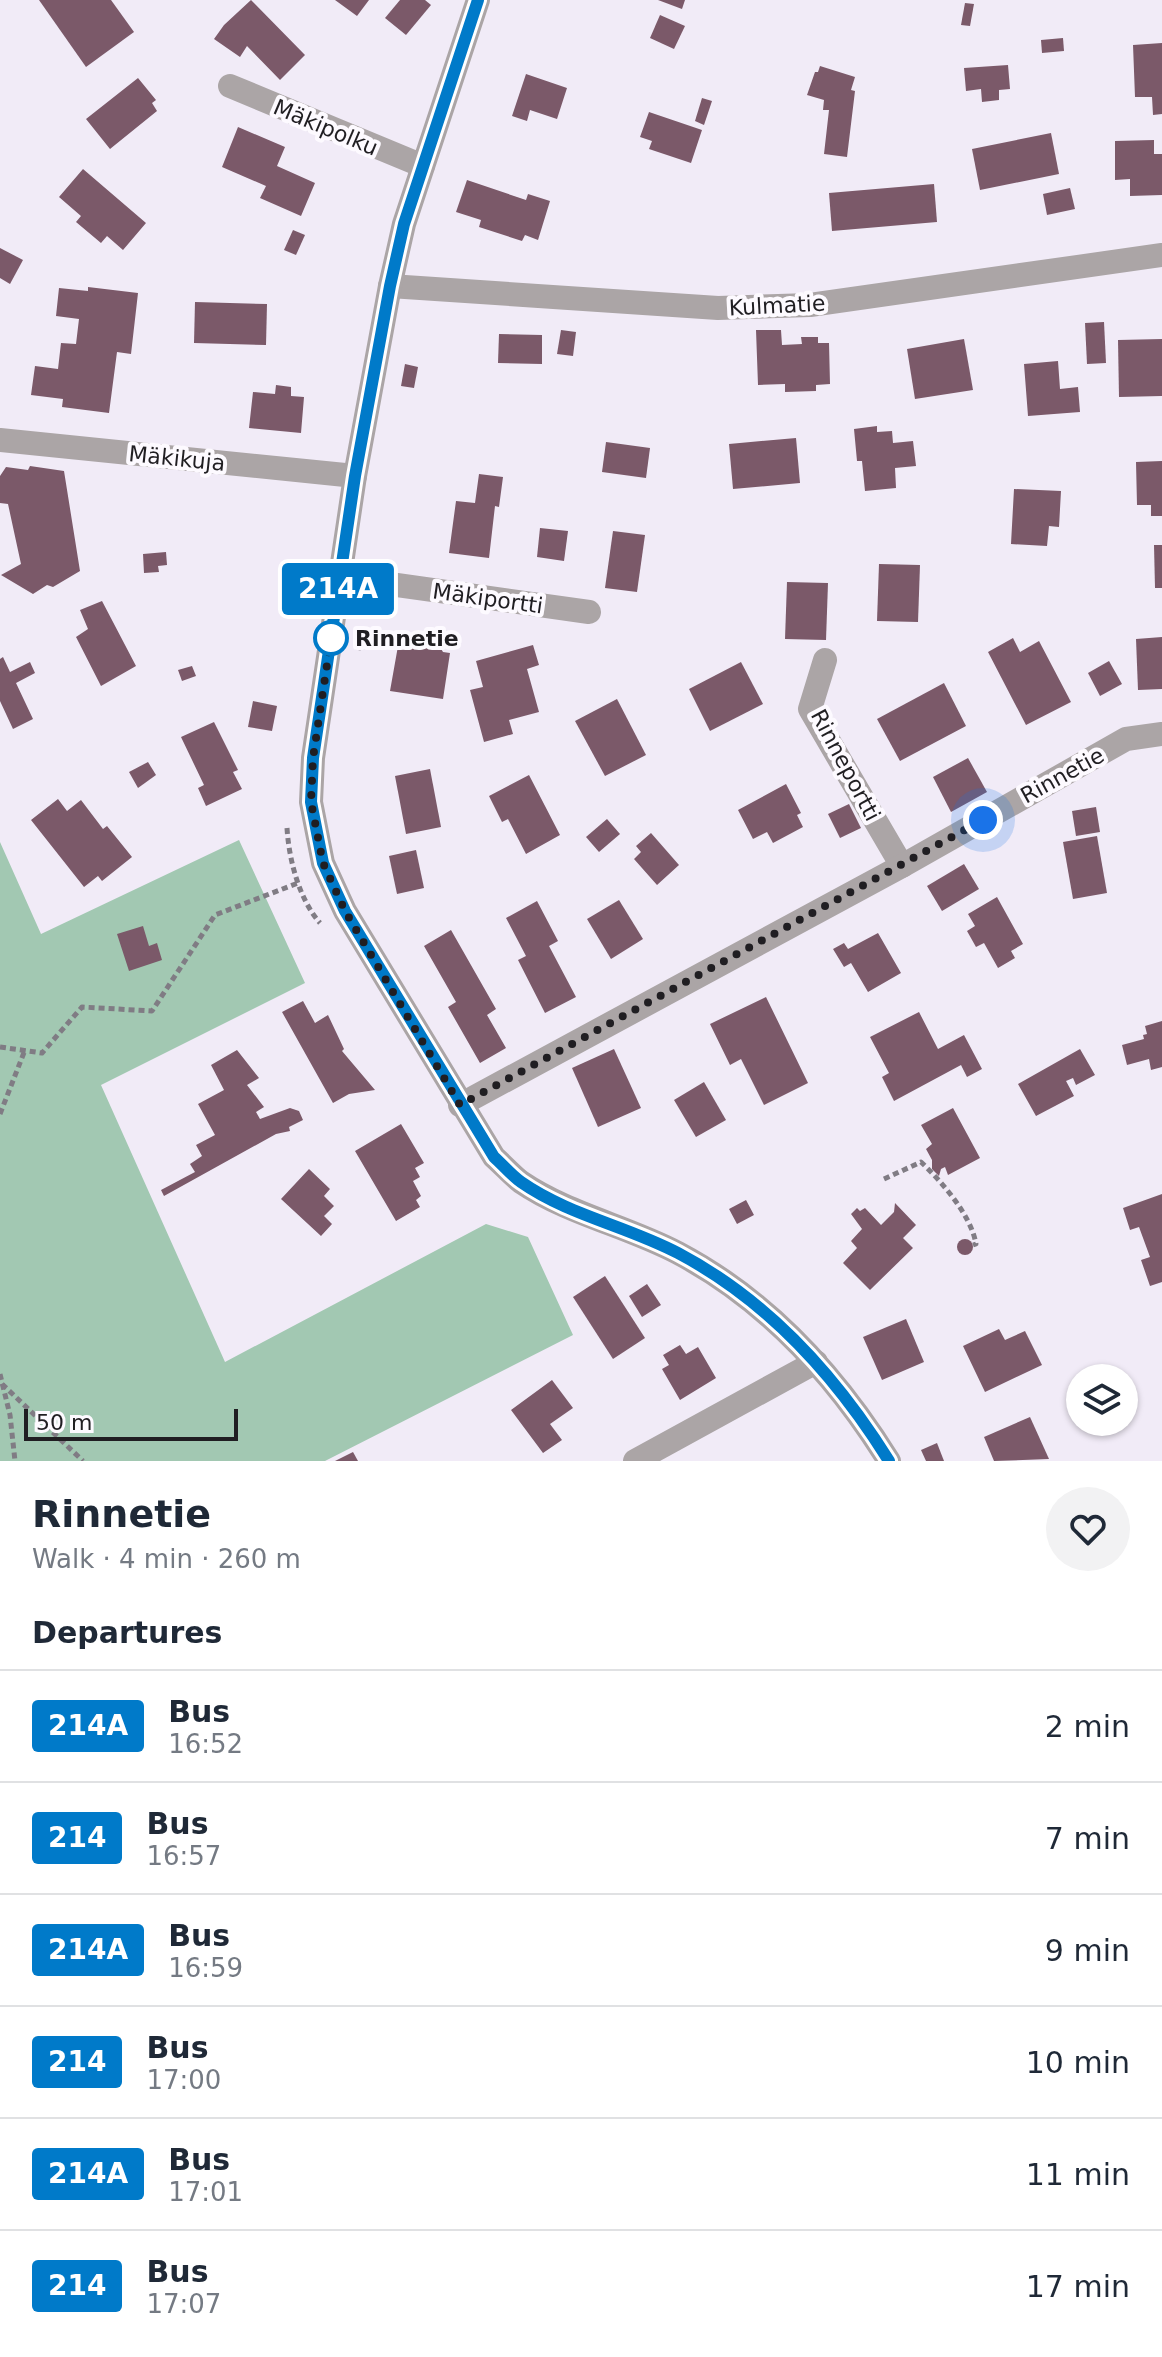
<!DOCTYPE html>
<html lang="en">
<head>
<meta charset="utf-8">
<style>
	:root { --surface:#fff; --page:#f2f2f3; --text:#1f2937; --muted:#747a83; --line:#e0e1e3 }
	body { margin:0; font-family:"DejaVu Sans",sans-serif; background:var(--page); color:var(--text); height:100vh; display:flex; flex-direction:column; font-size:30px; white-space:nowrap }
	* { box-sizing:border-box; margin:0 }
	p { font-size:26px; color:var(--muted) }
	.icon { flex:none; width:44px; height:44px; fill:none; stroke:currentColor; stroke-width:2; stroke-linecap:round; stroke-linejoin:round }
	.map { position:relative; height:1461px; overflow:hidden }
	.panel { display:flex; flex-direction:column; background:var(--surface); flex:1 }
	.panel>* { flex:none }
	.badge { padding:0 16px; border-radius:6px; font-size:28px; line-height:52px }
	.controls { position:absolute; left:1066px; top:1364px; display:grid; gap:16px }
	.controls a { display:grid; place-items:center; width:72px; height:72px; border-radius:50%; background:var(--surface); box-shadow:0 2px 6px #0004; font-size:40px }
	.scale { position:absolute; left:24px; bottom:20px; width:214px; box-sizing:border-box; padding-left:8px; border:4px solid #201e22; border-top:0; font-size:22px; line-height:28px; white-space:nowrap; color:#201e22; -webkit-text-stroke:6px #fdfaff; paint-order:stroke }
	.you { position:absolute; width:40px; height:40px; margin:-20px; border:6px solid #fff; border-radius:50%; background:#1a73e8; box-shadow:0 0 0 12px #1a73e833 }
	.map>.badge { position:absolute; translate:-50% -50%; box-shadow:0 0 0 4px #fff }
	h2 { padding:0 32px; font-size:30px; line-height:72px }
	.round { display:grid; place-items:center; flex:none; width:84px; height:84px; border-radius:42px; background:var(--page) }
	.head { display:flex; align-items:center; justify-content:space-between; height:136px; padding:0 32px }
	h1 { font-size:38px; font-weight:800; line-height:60px }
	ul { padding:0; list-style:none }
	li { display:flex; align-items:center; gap:24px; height:112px; padding:0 32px; border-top:2px solid var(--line) }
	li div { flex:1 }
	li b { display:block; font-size:30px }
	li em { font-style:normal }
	li .badge { min-width:88px; font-weight:700; text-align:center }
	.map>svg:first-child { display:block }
	.forest { fill:#a2c8b2 }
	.building { fill:#7b5969 }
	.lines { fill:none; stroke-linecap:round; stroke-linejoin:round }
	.path { stroke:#807c84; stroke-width:5; stroke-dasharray:6 4; stroke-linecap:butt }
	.minor { stroke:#aba5a6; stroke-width:24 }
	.tertiary { stroke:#aba5a6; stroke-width:24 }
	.line-casing { stroke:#fff; stroke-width:18 }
	.line { stroke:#007ac9; stroke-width:12 }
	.walk { stroke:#201e22; stroke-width:8; stroke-dasharray:0 14.4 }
	.stop-dot { fill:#fff; stroke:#007ac9; stroke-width:4 }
	.labels { text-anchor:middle; stroke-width:8; stroke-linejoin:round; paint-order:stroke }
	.street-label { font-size:22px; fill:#201e22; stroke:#fdfaff }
	.stop-label { font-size:22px; font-weight:bold; fill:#201e22; stroke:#fdfaff; text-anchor:start }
</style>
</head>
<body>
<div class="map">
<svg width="1162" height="1461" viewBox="0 0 1162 1461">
	<rect width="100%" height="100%" fill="#f1ebf7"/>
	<polygon class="forest" points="239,840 305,983 101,1085 225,1362 486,1224 528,1237 573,1335 325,1461 0,1461 0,842 41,934"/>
	<g class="building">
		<polygon points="39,0 111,0 134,32 86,67"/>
		<polygon points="251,0 305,55 280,80 247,46 240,57 214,39 224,25"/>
		<polygon points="335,0 369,0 357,16"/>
		<polygon points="400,0 425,0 431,5 406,35 385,18"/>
		<polygon points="658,0 685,0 682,9"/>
		<polygon points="965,3 974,4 970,26 961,25"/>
		<polygon points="660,15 685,26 674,49 650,38"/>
		<polygon points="1063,38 1064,51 1042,53 1041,40"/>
		<polygon points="1162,43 1162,114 1153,115 1152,97 1135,97 1133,45"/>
		<polygon points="1008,65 1010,89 999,90 999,100 982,102 981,89 966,91 964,68"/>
		<polygon points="820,66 855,77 851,90 855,91 847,157 824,154 829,110 823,110 824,100 807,95 815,72 818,72"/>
		<polygon points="526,74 567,88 557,119 530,110 527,121 512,116"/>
		<polygon points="138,78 156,100 152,103 157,111 110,149 86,119"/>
		<polygon points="702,98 712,101 704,125 695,121"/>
		<polygon points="649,112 702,130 691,163 649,149 652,141 640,137"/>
		<polygon points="238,127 285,147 277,166 315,183 301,216 260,198 266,186 222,167"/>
		<polygon points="1051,133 1059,174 980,190 972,149"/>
		<polygon points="1154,140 1154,154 1162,154 1162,195 1130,196 1130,179 1115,180 1115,141"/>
		<polygon points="83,169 146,223 123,250 107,236 101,243 76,222 81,216 59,197"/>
		<polygon points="467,180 526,200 528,194 550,201 538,240 525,235 522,241 479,227 481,220 456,212"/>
		<polygon points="934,184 937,222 832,231 829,193"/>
		<polygon points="1070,188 1075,209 1047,215 1043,194"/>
		<polygon points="293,230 305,235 296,255 284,250"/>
		<polygon points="0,248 23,260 10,284 0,278"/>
		<polygon points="88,287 138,293 131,354 117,352 109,413 62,407 63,399 31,395 35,366 58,369 61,343 76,344 79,319 56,316 59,288 88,291"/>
		<polygon points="195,302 267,304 266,345 194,343"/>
		<polygon points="1104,322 1106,363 1087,364 1085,323"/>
		<polygon points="561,330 576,332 573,356 557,354"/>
		<polygon points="756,330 781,330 782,345 802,344 801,337 818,337 818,343 829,343 830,384 816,385 816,391 785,392 785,384 758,385"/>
		<polygon points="499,334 542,335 542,364 498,363"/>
		<polygon points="964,339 973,390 915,399 907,349"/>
		<polygon points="1162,339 1162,396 1119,397 1118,340"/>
		<polygon points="1058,361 1060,389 1078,387 1080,412 1028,416 1024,364"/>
		<polygon points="405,364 418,367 414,388 401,386"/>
		<polygon points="276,385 291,387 291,396 304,397 301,433 249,428 253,392 275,394"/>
		<polygon points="877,426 877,432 892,431 893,443 913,441 916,466 895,468 896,488 865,491 862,461 857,461 854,429"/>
		<polygon points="796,438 800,483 733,489 729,444"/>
		<polygon points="606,442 650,448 646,478 602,472"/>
		<polygon points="1162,461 1162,516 1151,516 1151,505 1137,505 1136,462"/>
		<polygon points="30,466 64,471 80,571 53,587 47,585 33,594 1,575 21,564 8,504 0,503 0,476 6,467 28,470"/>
		<polygon points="479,474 503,477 499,507 495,506 489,558 449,553 456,501 475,503"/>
		<polygon points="1014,489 1061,491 1059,527 1049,526 1047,546 1011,544"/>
		<polygon points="540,528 568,531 564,561 537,557"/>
		<polygon points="613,531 645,535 637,592 605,588"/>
		<polygon points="1154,545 1162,545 1162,588 1155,588"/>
		<polygon points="166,552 167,565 158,566 159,572 144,573 143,554"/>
		<polygon points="879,564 920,565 918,622 877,621"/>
		<polygon points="787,582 828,583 826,640 785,639"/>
		<polygon points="102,601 136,666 101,686 76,637 88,629 80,610"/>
		<polygon points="1162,637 1162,689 1138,690 1136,639"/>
		<polygon points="1013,638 1020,652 1039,641 1071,702 1026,725 988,652"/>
		<polygon points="419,640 437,642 443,652 450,653 443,699 390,691 398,646 411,649"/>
		<polygon points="533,645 539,665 527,669 539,712 509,720 513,734 484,742 470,690 483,687 476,661"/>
		<polygon points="3,657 10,672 30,662 35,673 16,683 33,719 13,729 0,701 0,659"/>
		<polygon points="1109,661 1122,684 1100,696 1088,673"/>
		<polygon points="741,662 763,704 710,731 689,689"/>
		<polygon points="192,666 196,676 182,681 178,670"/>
		<polygon points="944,683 966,726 900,761 877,719"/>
		<polygon points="617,699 646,755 605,776 575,721"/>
		<polygon points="253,701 277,706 272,731 248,727"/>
		<polygon points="214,722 238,770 233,772 242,789 206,806 198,788 204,785 181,737"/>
		<polygon points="968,758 987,792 951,812 933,777"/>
		<polygon points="148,762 156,775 138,788 129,772"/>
		<polygon points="430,769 441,827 406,834 395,776"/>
		<polygon points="529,775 560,835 526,854 508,819 502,822 489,796"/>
		<polygon points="786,784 801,813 797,815 803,827 773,843 767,832 753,839 738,810"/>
		<polygon points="58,799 67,811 81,800 103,829 107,826 132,857 102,881 98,876 84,887 31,820"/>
		<polygon points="849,804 861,828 840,838 828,814"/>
		<polygon points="1096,807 1100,832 1076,836 1072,811"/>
		<polygon points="607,819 620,834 599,852 586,837"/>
		<polygon points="651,833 679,865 657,885 634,859 641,852 636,846"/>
		<polygon points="1097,836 1107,893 1073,899 1063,842"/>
		<polygon points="416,850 424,888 397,894 389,856"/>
		<polygon points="964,864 979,889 942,911 927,886"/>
		<polygon points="997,897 1023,944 1011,951 1015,958 998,968 984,943 976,947 967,931 975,926 968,914"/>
		<polygon points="619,900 643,939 611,959 587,919"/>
		<polygon points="537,901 558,941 549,946 576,997 545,1013 518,960 526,956 506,918"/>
		<polygon points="143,926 149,946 157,943 162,960 129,971 117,934"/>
		<polygon points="451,930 496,1009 487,1015 506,1048 480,1063 448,1007 456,1002 424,946"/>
		<polygon points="878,933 901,973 868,992 851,963 844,967 833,949 844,943 848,949"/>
		<polygon points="766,997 808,1083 764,1105 741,1059 730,1065 710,1024"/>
		<polygon points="303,1001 315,1023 328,1015 344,1049 342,1051 375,1090 349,1094 333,1103 282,1012"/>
		<polygon points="919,1012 938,1049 964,1035 982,1069 967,1077 961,1065 894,1101 882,1077 889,1073 870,1037"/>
		<polygon points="1162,1021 1162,1067 1151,1070 1149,1059 1127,1065 1122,1045 1144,1039 1143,1035 1147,1034 1145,1026"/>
		<polygon points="614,1049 641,1108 598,1127 572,1068"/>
		<polygon points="1080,1049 1095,1075 1076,1085 1073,1078 1066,1081 1074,1096 1036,1116 1018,1084"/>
		<polygon points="237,1050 259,1078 247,1085 264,1107 256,1112 260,1119 290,1108 299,1111 303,1120 289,1127 290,1131 276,1134 164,1196 161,1190 195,1172 190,1164 202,1156 196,1145 215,1135 198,1104 224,1090 211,1065"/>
		<polygon points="704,1082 726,1120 696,1137 674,1100"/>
		<polygon points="953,1108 980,1158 948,1175 945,1167 941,1169 939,1176 932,1169 932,1160 926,1149 932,1144 921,1125"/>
		<polygon points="401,1124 424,1163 415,1168 420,1177 413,1181 421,1196 416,1200 420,1207 396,1221 355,1151"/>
		<polygon points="309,1169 330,1189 324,1196 334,1206 324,1216 332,1224 321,1236 281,1199"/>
		<polygon points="1162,1194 1162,1282 1150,1286 1141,1260 1150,1257 1139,1227 1130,1230 1123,1208"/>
		<polygon points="746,1200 754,1215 737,1224 729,1209"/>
		<polygon points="895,1203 916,1225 903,1238 913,1248 870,1290 843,1263 857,1248 851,1241 862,1229 851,1214 857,1208 860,1211 865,1208 881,1225 894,1212"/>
		<circle cx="965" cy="1247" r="8"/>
		<polygon points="605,1276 645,1338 613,1359 573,1297"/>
		<polygon points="647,1284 661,1305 642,1317 629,1296"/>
		<polygon points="906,1319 924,1362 882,1380 863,1337"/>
		<polygon points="999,1329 1005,1340 1025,1331 1042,1365 985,1392 963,1346"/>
		<polygon points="680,1345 686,1354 698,1347 716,1378 680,1400 662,1369 669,1365 663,1355"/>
		<polygon points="552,1380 573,1408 550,1424 562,1440 543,1453 511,1410"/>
		<polygon points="1030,1417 1049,1459 994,1461 984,1437"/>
		<polygon points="937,1443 944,1461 926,1461 921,1450"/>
		<polygon points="353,1452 358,1461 335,1461"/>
	</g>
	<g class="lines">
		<g class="path">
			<polyline points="358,650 362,628"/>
			<path d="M287 828C289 860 299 899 320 923"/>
			<polyline points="0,1047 42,1053 82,1007 152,1011 215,915 298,883"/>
			<polyline points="0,1114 25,1050"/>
			<path d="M884 1179 921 1162C942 1182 971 1215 976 1244L973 1245"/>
			<polyline points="0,1374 10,1415 15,1461"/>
			<polyline points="2,1384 83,1461"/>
		</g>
		<g class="minor">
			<polyline points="230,86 423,166"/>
			<polyline points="390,286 718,308 810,305 1162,255"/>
			<polyline points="0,440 355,476"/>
			<polyline points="340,577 589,612"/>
			<polyline points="825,660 810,709 902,866"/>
			<polyline points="460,1105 902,866 1126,739 1162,734"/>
			<polyline points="635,1461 816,1362"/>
		</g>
		<path class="tertiary" d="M478 0 404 224 390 286 355 476 313 758 311 802 323 863 345 911 494 1157C503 1165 512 1175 521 1182 568 1214 627 1226 678 1253 767 1300 836 1376 889 1461"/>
	</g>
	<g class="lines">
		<g class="line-casing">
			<path id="line" d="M478 0 404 224 390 286 355 476 313 758 311 802 323 863 345 911 494 1157C503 1165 511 1175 521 1182 568 1215 627 1226 678 1253 767 1300 836 1376 889 1461"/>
		</g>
		<use href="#line" class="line"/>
		<polyline class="walk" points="331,638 313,758 311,802 323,863 345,911 460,1105 983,820"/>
	</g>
	<circle class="stop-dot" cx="331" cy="638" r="16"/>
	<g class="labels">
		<g class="street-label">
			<text transform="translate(326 127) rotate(23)" y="8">Mäkipolku</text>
			<text transform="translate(777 305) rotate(-3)" y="8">Kulmatie</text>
			<text transform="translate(177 458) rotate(6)" y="8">Mäkikuja</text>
			<text transform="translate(488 598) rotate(8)" y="8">Mäkiportti</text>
			<text transform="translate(846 765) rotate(62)" y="8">Rinneportti</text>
			<text transform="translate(1062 775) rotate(-29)" y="8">Rinnetie</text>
		</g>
		<g class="stop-label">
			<text x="355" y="646">Rinnetie</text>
		</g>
	</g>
</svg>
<div class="controls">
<a><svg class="icon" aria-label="layers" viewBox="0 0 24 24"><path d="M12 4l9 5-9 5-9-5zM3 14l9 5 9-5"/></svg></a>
</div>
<div class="scale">50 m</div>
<div class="you" style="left:983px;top:820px"></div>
<b class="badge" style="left:338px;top:589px;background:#007ac9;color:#fff">214A</b>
</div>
<section class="panel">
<div class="head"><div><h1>Rinnetie</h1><p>Walk · 4 min · 260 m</p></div><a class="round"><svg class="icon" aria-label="heart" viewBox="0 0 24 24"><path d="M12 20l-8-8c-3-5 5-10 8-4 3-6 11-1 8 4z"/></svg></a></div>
<h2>Departures</h2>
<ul>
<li><span class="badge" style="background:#007ac9;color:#fff">214A</span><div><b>Bus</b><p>16:52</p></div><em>2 min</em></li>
<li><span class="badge" style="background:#007ac9;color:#fff">214</span><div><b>Bus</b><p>16:57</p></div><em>7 min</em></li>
<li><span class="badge" style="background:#007ac9;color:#fff">214A</span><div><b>Bus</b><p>16:59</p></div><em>9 min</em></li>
<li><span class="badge" style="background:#007ac9;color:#fff">214</span><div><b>Bus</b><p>17:00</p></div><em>10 min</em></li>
<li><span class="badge" style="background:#007ac9;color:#fff">214A</span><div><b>Bus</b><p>17:01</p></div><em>11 min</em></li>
<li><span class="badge" style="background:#007ac9;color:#fff">214</span><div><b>Bus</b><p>17:07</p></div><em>17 min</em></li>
</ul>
</section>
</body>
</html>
